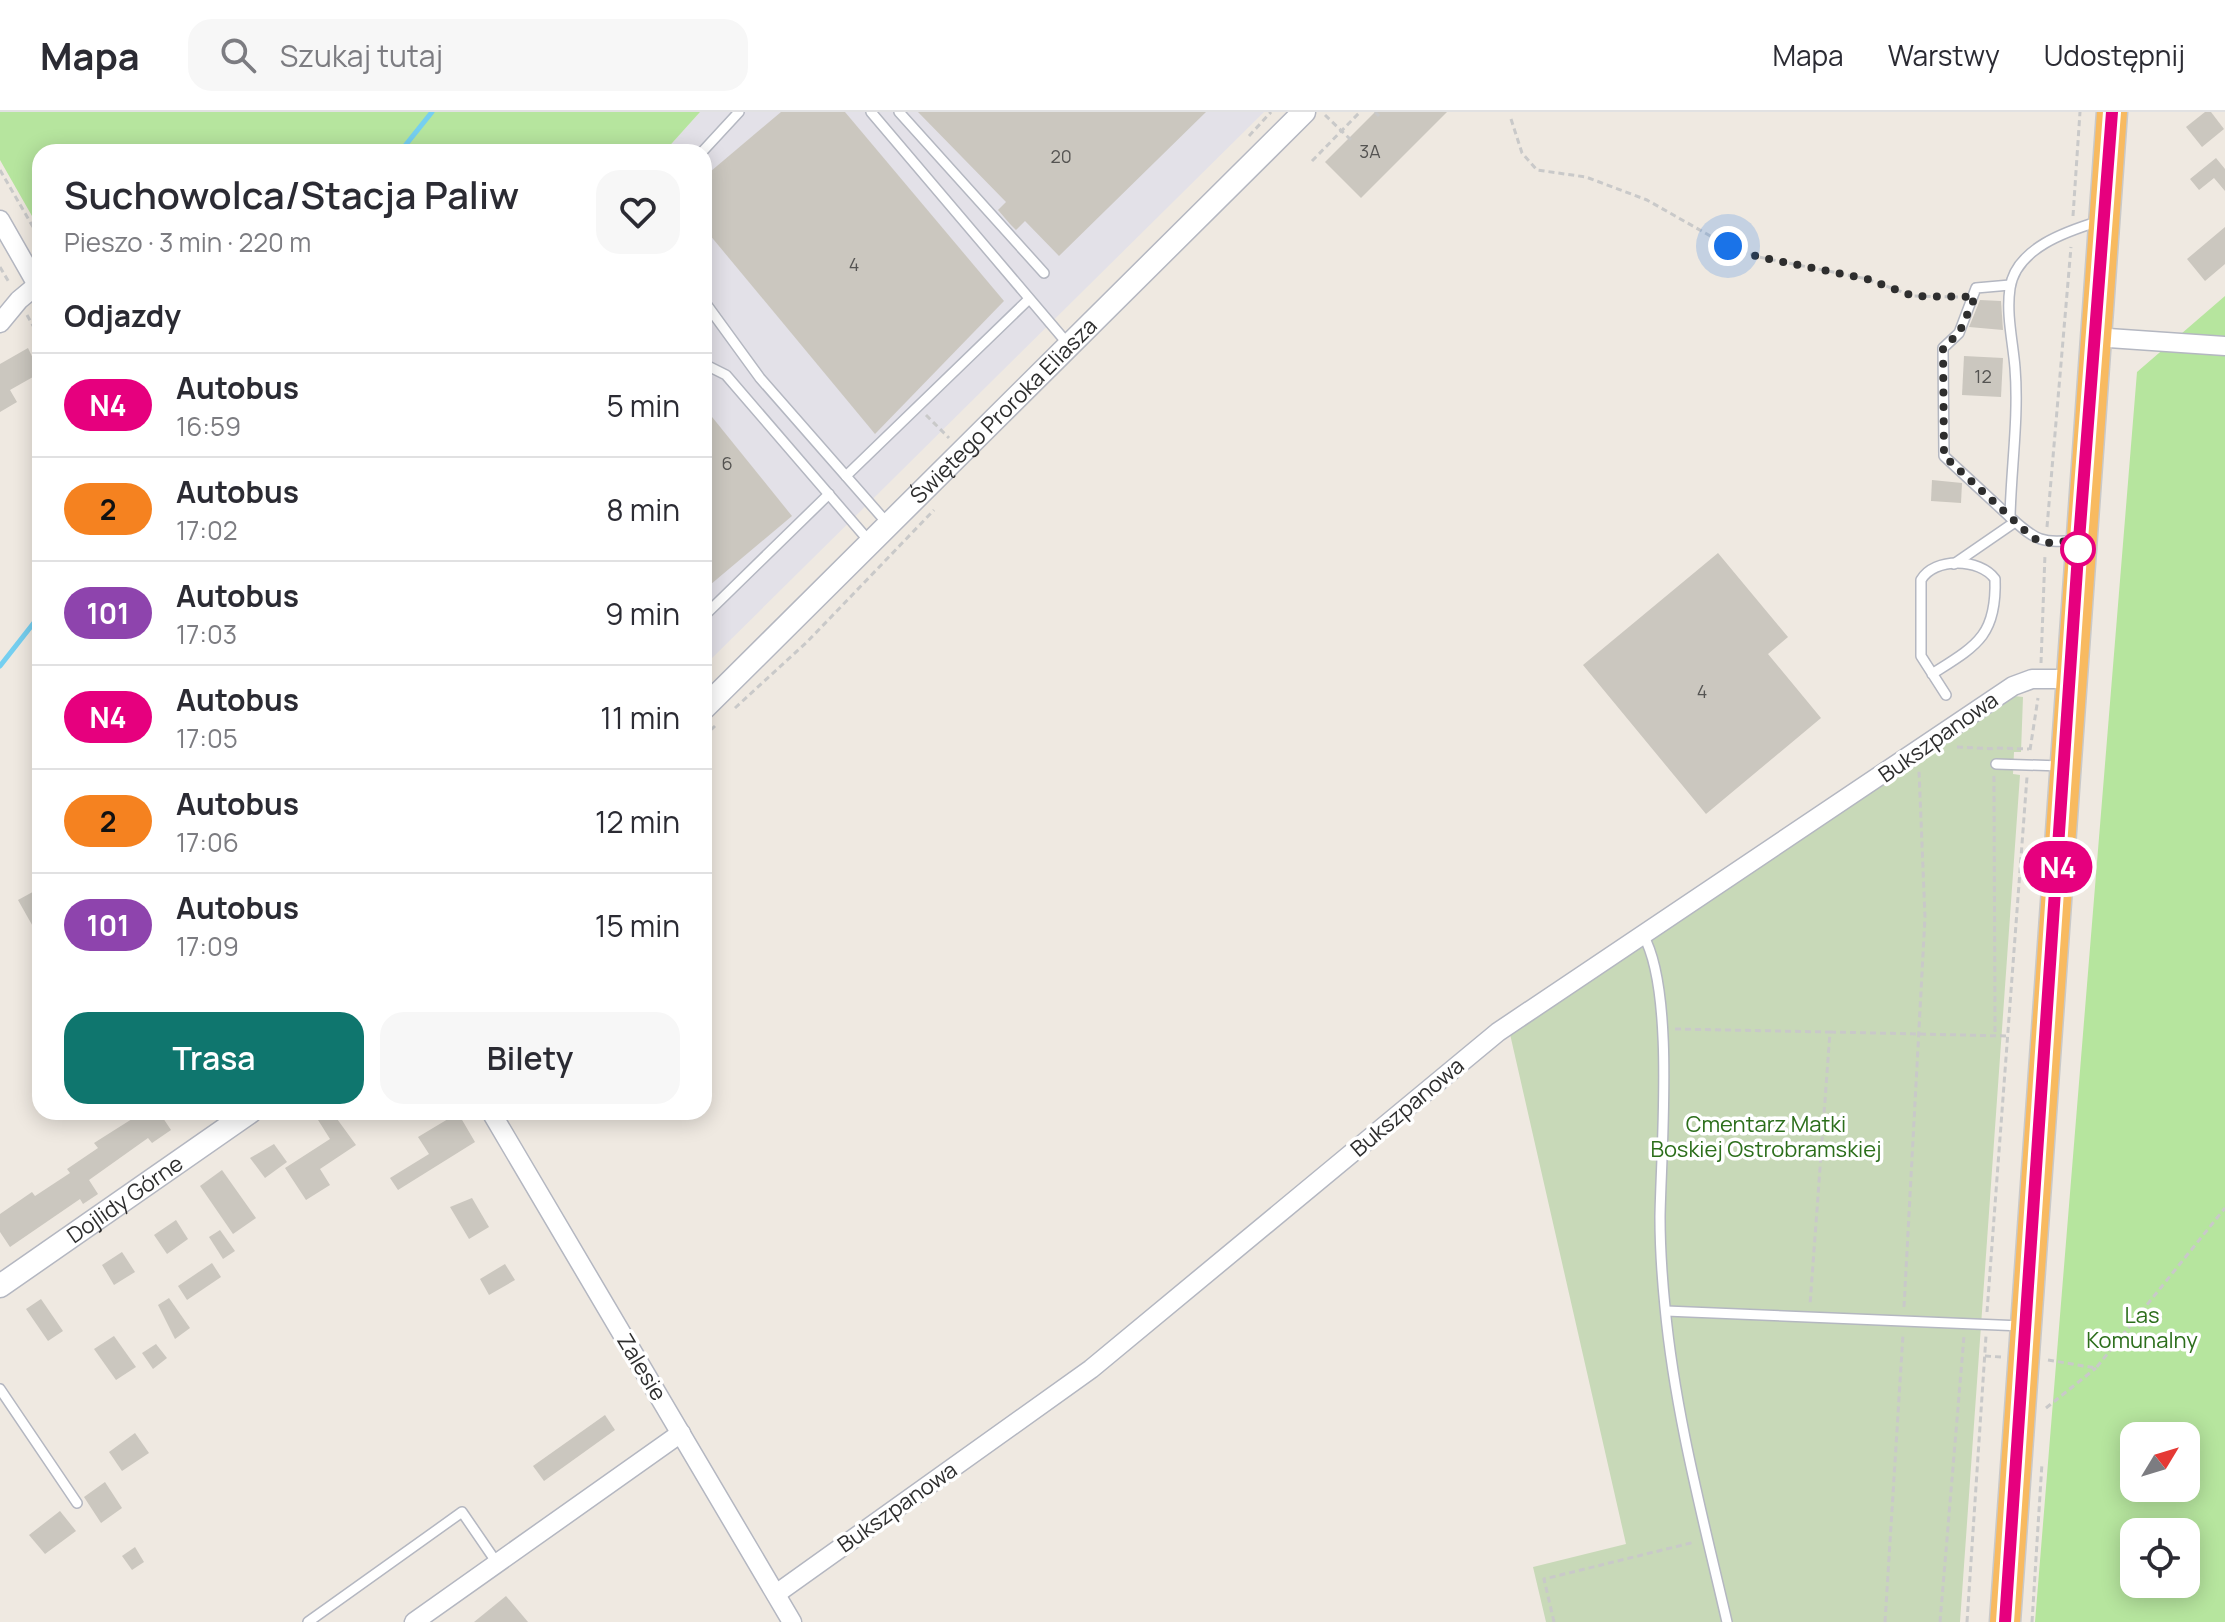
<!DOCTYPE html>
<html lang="pl">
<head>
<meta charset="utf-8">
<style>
	:root { --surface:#fff; --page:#f7f7f7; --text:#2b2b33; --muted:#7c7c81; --line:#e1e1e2; --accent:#0f766e }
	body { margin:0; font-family:Manrope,sans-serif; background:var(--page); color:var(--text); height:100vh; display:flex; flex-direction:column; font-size:30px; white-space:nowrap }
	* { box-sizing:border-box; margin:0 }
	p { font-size:26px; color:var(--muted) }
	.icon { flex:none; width:44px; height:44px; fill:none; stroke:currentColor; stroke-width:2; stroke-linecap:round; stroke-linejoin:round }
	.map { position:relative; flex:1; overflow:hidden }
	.sheet { position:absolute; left:32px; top:32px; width:680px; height:976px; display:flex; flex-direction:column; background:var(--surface); border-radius:24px; box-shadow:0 4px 20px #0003 }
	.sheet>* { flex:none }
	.badge { padding:0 16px; border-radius:26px; font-size:28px; line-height:52px }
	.needle { width:52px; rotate:52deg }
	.fabs { position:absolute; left:2120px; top:1310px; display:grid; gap:16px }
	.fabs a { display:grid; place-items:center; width:80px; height:80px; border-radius:16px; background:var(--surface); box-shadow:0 4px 20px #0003; font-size:40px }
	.you { position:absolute; width:40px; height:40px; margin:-20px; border:6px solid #fff; border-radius:50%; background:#1a73e8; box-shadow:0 0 0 12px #1a73e833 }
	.map>.badge { position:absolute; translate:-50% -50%; box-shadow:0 0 0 4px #fff }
	h2 { padding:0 32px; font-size:30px; line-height:72px }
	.round { display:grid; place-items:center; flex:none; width:84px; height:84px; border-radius:24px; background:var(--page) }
	.summary { display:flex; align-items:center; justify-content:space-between; height:136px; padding:0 32px }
	h1 { font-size:38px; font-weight:600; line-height:60px }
	.primary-button { display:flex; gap:16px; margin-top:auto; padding:16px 32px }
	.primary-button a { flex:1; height:92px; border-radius:24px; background:var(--accent); color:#fff; font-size:32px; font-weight:600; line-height:92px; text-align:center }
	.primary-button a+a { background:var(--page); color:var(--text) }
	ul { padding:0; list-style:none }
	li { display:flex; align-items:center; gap:24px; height:104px; padding:0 32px; border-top:2px solid var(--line) }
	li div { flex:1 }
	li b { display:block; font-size:30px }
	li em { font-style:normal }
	li .badge { min-width:88px; font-weight:700; text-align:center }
	header { display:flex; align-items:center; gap:48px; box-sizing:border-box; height:112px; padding:0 40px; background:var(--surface); border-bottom:2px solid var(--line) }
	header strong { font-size:38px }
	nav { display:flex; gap:44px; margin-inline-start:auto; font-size:28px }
	.search { width:560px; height:72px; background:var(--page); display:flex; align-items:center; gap:20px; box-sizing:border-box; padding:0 28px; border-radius:24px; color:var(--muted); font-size:30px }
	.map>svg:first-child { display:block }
	.industrial { fill:#e3e1e8 }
	.green { fill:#b6e59e; fill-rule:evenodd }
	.cemetery { fill:#c8d9b8 }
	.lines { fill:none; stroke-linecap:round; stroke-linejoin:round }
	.stream { stroke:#75cff0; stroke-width:5 }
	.building { fill:#cbc7bf }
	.service-casing { stroke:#b4b7c1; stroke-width:12 }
	.minor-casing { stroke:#b4b7c1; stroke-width:21 }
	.tertiary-casing { stroke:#b4b7c1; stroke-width:25 }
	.trunk-casing { stroke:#c9c9c9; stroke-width:33 }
	.path { stroke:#c9c9c9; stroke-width:3; stroke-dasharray:6 4; stroke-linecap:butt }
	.service { stroke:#fff; stroke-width:9 }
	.minor { stroke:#fff; stroke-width:18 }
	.tertiary { stroke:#fff; stroke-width:22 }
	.trunk { stroke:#f8ba60; stroke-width:30 }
	.line-casing { stroke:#fff; stroke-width:18 }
	.line { stroke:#e6007e; stroke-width:12 }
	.walk { stroke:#2e2e2e; stroke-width:8; stroke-dasharray:0 14.4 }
	.stop-dot { fill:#fff; stroke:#e6007e; stroke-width:4 }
	.labels { text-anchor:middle; stroke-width:7; stroke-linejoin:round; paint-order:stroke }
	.number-label { font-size:18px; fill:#555452 }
	.street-label { font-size:22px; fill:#2e2e2e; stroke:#fff }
	.park-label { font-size:22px; fill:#2c6e1b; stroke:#fff }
</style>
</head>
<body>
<header>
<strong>Mapa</strong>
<div class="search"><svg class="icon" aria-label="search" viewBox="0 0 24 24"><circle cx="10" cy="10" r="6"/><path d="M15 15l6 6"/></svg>Szukaj tutaj</div>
<nav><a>Mapa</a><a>Warstwy</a><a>Udostępnij</a></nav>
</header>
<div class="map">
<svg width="2225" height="1510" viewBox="0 0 2225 1510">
	<rect width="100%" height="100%" fill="#efe9e1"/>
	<polygon class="industrial" points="700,0 1264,0 704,554 704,231 709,227 704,220 704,40 664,40"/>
	<g class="green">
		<polygon points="0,0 700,0 664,40 40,40 40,118 0,48"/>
		<path d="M2225 184V1510H2035L2137 260ZM2134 1324H2186V1376H2134ZM2134 1420H2186V1472H2134Z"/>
	</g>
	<polygon class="cemetery" points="2014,584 2023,585 2021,640 2014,640 2013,662 2020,663 1960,1510 1546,1510 1533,1455 1626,1432 1510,922"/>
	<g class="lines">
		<g class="stream">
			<polyline points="400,40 432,0"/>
			<polyline points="0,554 40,503"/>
		</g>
	</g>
	<g class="building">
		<polygon points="781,0 845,0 1004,189 875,322 704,116 704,65"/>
		<polygon points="918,0 1206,0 1059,144 1025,109 1016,118 1010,112 998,98 1006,90"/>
		<polygon points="1375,0 1447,0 1361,86 1325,50"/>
		<polygon points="2205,0 2211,0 2224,17 2202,35 2186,15"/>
		<polygon points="2216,46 2225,57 2225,79 2214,66 2199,78 2190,67"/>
		<polygon points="2225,115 2225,152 2205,169 2187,147"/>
		<polygon points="1980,188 2001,189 2003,218 1969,215"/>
		<polygon points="28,236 40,261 10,278 17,290 0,300 0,252"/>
		<polygon points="1964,244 2003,246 2001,285 1962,283"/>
		<polygon points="704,295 792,404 704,478"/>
		<polygon points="1932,368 1962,371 1961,391 1931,389"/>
		<polygon points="1718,441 1788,525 1768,542 1821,606 1706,702 1583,553"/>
		<polygon points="40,776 40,827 18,788"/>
		<polygon points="143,1000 159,1000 171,1018 152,1031 148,1026 89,1068 98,1082 83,1092 80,1087 10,1135 0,1120 0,1102 32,1080 35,1084 70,1061 67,1057 98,1036 94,1031"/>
		<polygon points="313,1000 332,1000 356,1033 320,1057 330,1073 306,1088 285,1056 330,1027"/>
		<polygon points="458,1001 475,1030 398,1078 390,1066 429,1042 418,1025"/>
		<polygon points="274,1032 287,1050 265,1066 250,1046"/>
		<polygon points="222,1058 256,1106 233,1122 200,1074"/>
		<polygon points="472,1086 489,1115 469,1127 450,1095"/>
		<polygon points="176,1108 188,1127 167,1142 154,1123"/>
		<polygon points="220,1118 235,1139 223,1147 209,1125"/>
		<polygon points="122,1140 135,1160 114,1173 102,1153"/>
		<polygon points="212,1151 221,1165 187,1188 178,1174"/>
		<polygon points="505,1152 515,1168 489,1183 480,1167"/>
		<polygon points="169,1186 190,1216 175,1227 158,1193"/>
		<polygon points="41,1187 63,1219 48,1229 26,1197"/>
		<polygon points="114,1224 136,1255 116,1268 94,1237"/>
		<polygon points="156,1232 167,1246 153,1257 142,1241"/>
		<polygon points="605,1303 615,1318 544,1369 533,1354"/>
		<polygon points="135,1321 149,1341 122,1359 109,1340"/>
		<polygon points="105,1370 122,1396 101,1411 84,1385"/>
		<polygon points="60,1399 76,1419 45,1442 29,1423"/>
		<polygon points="135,1435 144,1450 132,1458 122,1444"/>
		<polygon points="506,1484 528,1510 474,1510"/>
	</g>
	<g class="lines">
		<g class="service-casing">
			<g id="service">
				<polyline points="871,0 1068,232"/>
				<polyline points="899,0 1044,161"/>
				<polyline points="702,40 739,0"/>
				<polyline points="704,189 760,266 888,412"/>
				<polyline points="704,252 726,263 869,429"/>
				<polyline points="846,364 1028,188"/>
				<polyline points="2010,405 1944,344 1943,236 1959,221 1976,176 2010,173"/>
				<path d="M2079 428C2042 431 2037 430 2010 405 2011 357 2019 305 2015 256 2013 230 2006 203 2010 176 2016 136 2067 119 2100 109"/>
				<polyline points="1954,452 2015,410"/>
				<polyline points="704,504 829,382"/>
				<path d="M1932 562C1976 534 1997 524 1995 467 1980 446 1934 445 1921 468V544L1946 583"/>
				<polyline points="1996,652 2061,654"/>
				<path d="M1643 823C1675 878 1661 1037 1660 1105 1660 1135 1662 1165 1665 1195 1675 1302 1703 1406 1727 1510"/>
				<polyline points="1666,1199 2022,1214"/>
				<polyline points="0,1277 77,1391"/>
				<polyline points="308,1510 462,1400 497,1451"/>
			</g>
		</g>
		<g class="minor-casing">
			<g id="minor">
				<polyline points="0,108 40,178"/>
				<polyline points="0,211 19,188 37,173"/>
				<polyline points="2094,225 2225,234"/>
				<polyline points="491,1000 792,1510"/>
				<polyline points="776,1482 1091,1257 1498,920 2013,574 2032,567 2070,567"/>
				<polyline points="414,1510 681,1321"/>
			</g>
		</g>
		<g class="tertiary-casing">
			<g id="tertiary">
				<path id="s1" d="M704 596 1304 0"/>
				<path id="s2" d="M0 1174 250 1000"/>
			</g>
		</g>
		<g class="trunk-casing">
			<polyline id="trunk" points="2005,1510 2112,0"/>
		</g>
		<g class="path">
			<polyline points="1375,0 1379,4"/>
			<polyline points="1325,3 1351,28"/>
			<polyline points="1511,7 1522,41 1537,58 1586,65 1647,88 1728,134 1759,145 1867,167 1913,184 1958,185"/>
			<polyline points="1249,24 1271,0"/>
			<polyline points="1312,49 1360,0"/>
			<polyline points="0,58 40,127"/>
			<polyline points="2073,104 2080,0"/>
			<polyline points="0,155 10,172"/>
			<polyline points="27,203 40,226"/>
			<polyline points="926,303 949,326"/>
			<polyline points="2047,415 2071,135"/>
			<polyline points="2041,551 2045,442"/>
			<polyline points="735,596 807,530 934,398"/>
			<polyline points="704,624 715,614"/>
			<polyline points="1957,635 1997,637"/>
			<polyline points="1997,636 2029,637"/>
			<polyline points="2030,638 2038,586"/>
			<polyline points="1994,664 1995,923"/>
			<polyline points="1675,917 1830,920 1810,1193"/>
			<polyline points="1830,920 2006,924"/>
			<polyline points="1904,1195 1925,805 1919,659"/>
			<polyline points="1987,1200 2027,665"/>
			<polyline points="1985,1244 2001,1245"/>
			<polyline points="2048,1248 2096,1256 2225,1096"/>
			<polyline points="2046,1296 2096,1256"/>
			<polyline points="1554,1510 1544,1467 1695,1430"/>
			<polyline points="1885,1510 1903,1222"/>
			<polyline points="1940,1510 1964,1224"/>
			<polyline points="1967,1510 1986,1224"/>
			<polyline points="2032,1510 2042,1351"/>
		</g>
		<use href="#service" class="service"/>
		<use href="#minor" class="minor"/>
		<use href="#tertiary" class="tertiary"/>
		<use href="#trunk" class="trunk"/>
	</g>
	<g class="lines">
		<g class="line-casing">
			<polyline id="line" points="2005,1510 2079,428 2112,0"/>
		</g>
		<use href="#line" class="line"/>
		<polyline class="walk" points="1728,134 1759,145 1867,167 1913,184 1975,185 1959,221 1943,236 1944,344 2033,426 2046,431 2079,428 2078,437"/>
	</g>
	<circle class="stop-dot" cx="2078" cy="437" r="16"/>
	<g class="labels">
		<g class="number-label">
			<text x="1370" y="46">3A</text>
			<text x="1061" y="51">20</text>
			<text x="854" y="159">4</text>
			<text x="1983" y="271">12</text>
			<text x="727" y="358">6</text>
			<text x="1702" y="586">4</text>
		</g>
		<g class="street-label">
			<text dy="8" stroke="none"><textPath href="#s1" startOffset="422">Świętego Proroka Eliasza</textPath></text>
			<text transform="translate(1938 625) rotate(-35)" y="8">Bukszpanowa</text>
			<text transform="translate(1407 995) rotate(-40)" y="8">Bukszpanowa</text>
			<text dy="8" stroke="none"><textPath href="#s2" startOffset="152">Dojlidy Górne</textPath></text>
			<text transform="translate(642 1255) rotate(59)" y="8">Zalesie</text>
			<text transform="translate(897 1395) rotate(-35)" y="8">Bukszpanowa</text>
		</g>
		<g class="park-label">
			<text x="1766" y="1020">Cmentarz Matki<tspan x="1766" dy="25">Boskiej Ostrobramskiej</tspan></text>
			<text x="2142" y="1211">Las<tspan x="2142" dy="25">Komunalny</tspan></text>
		</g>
	</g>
</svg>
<div class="fabs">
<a><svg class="needle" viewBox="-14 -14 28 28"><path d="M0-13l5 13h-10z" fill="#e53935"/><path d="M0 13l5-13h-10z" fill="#7c7c81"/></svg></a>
<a><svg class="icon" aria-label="locate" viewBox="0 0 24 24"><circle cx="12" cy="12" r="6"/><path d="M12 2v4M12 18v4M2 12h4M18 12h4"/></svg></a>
</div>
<div class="you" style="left:1728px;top:134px"></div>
<b class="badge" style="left:2058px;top:755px;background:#e6007e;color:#fff">N4</b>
<section class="sheet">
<div class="summary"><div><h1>Suchowolca/Stacja Paliw</h1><p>Pieszo · 3 min · 220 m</p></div><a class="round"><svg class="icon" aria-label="heart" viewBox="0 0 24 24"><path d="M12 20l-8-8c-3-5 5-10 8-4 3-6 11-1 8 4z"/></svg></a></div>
<h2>Odjazdy</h2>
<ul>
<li><span class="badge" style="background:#e6007e;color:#fff">N4</span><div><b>Autobus</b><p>16:59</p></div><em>5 min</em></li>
<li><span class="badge" style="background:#f58220;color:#111">2</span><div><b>Autobus</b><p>17:02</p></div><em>8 min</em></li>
<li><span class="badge" style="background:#8e44ad;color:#fff">101</span><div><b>Autobus</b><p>17:03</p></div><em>9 min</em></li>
<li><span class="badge" style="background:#e6007e;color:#fff">N4</span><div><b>Autobus</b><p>17:05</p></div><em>11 min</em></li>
<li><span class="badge" style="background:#f58220;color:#111">2</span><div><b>Autobus</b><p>17:06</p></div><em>12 min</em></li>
<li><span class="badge" style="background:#8e44ad;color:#fff">101</span><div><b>Autobus</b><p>17:09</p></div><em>15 min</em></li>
</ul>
<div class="primary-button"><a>Trasa</a><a>Bilety</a></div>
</section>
</div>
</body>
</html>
